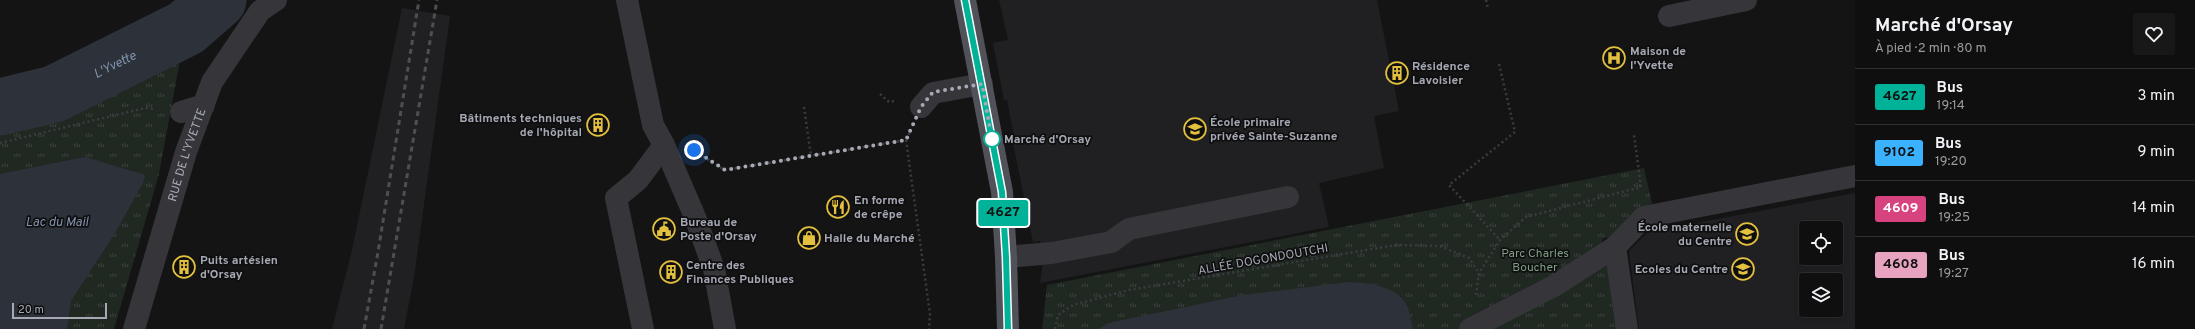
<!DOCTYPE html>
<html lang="fr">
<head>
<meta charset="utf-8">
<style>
	:root { --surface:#0f0f10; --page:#181819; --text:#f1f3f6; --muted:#9b9c9f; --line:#2f2f30 }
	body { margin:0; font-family:Overpass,sans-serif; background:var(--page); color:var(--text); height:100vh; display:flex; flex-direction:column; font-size:15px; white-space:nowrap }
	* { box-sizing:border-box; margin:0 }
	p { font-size:13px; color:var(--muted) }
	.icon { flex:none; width:22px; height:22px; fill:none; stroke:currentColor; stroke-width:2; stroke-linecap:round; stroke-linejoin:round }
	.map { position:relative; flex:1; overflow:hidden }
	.sheet { display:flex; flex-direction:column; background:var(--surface); width:340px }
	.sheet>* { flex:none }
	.badge { padding:0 8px; border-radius:3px; font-size:14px; line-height:26px }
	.fabs { position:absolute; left:1799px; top:221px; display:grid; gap:8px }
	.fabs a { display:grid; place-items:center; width:44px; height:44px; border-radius:4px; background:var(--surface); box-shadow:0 2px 6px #0003,0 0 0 1px var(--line); font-size:20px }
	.scale { position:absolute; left:12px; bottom:10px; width:95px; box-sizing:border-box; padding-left:4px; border:2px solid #a6a9b4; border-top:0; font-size:11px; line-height:14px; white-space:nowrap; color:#a6a9b4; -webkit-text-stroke:3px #0f0f10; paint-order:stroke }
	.you { position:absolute; width:20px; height:20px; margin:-10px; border:3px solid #fff; border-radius:50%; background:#1a73e8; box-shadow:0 0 0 6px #1a73e833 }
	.map>.badge { position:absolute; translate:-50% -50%; box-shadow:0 0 0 2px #fff }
	.round { display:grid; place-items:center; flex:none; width:42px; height:42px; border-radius:4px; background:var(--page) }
	.headline { display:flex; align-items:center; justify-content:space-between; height:68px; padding:0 20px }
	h1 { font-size:19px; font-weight:700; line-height:30px }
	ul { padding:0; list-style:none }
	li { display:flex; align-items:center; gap:12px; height:56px; padding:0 20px; border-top:1px solid var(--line) }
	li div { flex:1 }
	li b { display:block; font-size:15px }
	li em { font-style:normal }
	li .badge { min-width:44px; font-weight:700; text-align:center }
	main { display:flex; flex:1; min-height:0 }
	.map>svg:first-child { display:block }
	.built { fill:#202022; fill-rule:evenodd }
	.grass { fill:url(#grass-tufts) }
	.water { fill:#2d323a }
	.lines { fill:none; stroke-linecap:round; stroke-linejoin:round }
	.river { stroke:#2d323a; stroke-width:57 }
	.path { stroke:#3b3c41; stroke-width:2.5; stroke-dasharray:2 3; stroke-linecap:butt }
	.minor { stroke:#35353a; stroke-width:22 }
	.major { stroke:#515259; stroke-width:22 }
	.rail { stroke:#4e4f55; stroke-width:3; stroke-dasharray:5 4; stroke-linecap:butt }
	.line-casing { stroke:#fff; stroke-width:9 }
	.line { stroke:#00b297; stroke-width:6 }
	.walk { stroke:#a6a9b4; stroke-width:4; stroke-dasharray:0 7.2 }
	.stop-dot { fill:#fff; stroke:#00b297; stroke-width:2 }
	.labels { text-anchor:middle; stroke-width:3.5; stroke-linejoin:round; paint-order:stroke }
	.poi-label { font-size:12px; font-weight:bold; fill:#a6a9b4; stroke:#0f0f10; text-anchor:start }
	.stop-label { font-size:12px; font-weight:bold; fill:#a6a9b4; stroke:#0f0f10; text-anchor:start }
	.street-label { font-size:12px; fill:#a6a9b4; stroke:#0f0f10 }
	.park-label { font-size:12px; fill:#7f9e85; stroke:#0f0f10 }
	.water-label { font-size:13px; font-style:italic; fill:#8092ad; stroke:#0f0f10 }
</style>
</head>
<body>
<main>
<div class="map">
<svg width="1855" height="329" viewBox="0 0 1855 329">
	<defs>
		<pattern id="grass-tufts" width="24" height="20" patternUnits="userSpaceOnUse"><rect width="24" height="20" fill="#202822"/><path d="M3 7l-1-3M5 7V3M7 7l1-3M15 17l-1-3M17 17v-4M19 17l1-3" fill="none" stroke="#3d4440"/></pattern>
	</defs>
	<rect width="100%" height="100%" fill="#141415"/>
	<g class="built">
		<polygon points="999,0 1377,0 1399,111 1374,116 1384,168 1319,183 1329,227 1040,283 1043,261 1040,241 1033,242 1013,143 1015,141 1007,100 1004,100 993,43 1008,40"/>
		<polygon points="402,8 450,16 414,277 404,329 332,329 352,250"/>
		<path d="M1855 193V329H1639L1629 251 1648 232ZM1806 228H1836V258H1806ZM1806 280H1836V310H1806Z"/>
	</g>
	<g class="grass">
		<polygon points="186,28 159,174 114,329 0,329 0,107 54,94"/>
		<polygon points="1644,168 1657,226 1602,239 1619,329 1042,329 1047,285"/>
	</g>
	<g class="water">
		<polygon points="85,157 145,175 143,183 115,233 71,301 67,329 0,329 0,174"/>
		<path d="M1350 282C1370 283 1399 286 1408 308 1410 314 1411 322 1413 329H1097L1113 322 1243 295Z"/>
	</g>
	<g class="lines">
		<path class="river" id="s1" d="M0 107 54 94 186 28 218 0"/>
		<g class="path">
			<polyline points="1486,0 1488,9"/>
			<polyline points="1499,64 1515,132 1449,185 1500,240"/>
			<polyline points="880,94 889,102 894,101"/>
			<polyline points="804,107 811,156"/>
			<polyline points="906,140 930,314 929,329"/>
			<polyline points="0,143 145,108 153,109"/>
			<polyline points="699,154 725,170 906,140 910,132"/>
			<polyline points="1476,295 1479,273 1500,240 1526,217 1641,187 1634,135"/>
			<polyline points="1055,329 1058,315 1073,305 1129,290 1396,245 1440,246 1469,258 1479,273"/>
		</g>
		<g class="minor">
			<polyline points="627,0 653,125 664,145 695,217 714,269 725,329"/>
			<polyline points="1669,16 1746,0"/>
			<polyline points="921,107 933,93 982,84"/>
			<polyline points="181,112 204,105"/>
			<polyline points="1615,247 1627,329"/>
			<polyline points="1006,257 1052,253 1111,242 1129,229 1288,197"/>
			<path id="s2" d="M134 329 186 152 212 82 260 11 276 0"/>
			<polyline points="643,329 616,198 638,180 664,145"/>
			<polyline points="1470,329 1554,286 1615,247 1644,217 1855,176"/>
		</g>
		<polyline class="major" points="965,0 1002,192 1006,257 1008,329"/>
		<g class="rail">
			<polyline points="364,329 378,252 419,0"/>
			<polyline points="381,329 437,0"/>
		</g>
	</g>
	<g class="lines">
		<g class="line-casing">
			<polyline id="line" points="965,0 1002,192 1006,257 1008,329"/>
		</g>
		<use href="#line" class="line"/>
		<polyline class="walk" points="694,150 725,170 906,140 921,107 933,92 982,84 993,146 992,139"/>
	</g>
	<defs>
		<g id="hospital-ring" transform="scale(1.15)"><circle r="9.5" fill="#0f0f10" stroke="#e3c03e" stroke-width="1.5"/><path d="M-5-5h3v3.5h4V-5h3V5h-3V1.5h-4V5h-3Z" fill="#e3c03e"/></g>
		<g id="building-ring" transform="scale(1.15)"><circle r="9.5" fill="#0f0f10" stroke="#e3c03e" stroke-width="1.5"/><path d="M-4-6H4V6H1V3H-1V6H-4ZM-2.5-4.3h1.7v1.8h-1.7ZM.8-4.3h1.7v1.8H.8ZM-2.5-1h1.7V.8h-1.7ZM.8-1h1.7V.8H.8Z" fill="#e3c03e"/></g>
		<g id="school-ring" transform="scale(1.15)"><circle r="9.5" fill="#0f0f10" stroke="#e3c03e" stroke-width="1.5"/><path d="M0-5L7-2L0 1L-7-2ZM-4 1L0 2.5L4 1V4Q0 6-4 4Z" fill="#e3c03e"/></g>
		<g id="restaurant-ring" transform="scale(1.15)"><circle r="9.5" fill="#0f0f10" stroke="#e3c03e" stroke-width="1.5"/><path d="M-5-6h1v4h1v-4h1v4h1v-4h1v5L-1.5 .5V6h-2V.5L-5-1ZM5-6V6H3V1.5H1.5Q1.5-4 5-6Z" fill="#e3c03e"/></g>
		<g id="civic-ring" transform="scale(1.15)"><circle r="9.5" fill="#0f0f10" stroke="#e3c03e" stroke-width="1.5"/><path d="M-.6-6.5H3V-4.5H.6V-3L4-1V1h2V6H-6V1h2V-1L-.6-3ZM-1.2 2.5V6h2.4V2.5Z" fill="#e3c03e"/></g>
		<g id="shop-ring" transform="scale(1.15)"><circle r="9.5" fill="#0f0f10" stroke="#e3c03e" stroke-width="1.5"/><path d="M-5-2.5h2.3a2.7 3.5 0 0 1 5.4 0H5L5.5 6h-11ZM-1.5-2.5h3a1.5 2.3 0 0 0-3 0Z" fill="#e3c03e"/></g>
	</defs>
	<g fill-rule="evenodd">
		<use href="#hospital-ring" x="1614" y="58"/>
		<use href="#building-ring" x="1397" y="73"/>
		<use href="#building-ring" x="598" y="125"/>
		<use href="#school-ring" x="1195" y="129"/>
		<use href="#restaurant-ring" x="838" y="207"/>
		<use href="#civic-ring" x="664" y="229"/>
		<use href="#school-ring" x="1747" y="234"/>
		<use href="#shop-ring" x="809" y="238"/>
		<use href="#building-ring" x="184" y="267"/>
		<use href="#school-ring" x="1743" y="269"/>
		<use href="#building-ring" x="671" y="272"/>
	</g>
	<circle class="stop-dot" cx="992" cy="139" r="8"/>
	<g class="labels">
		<g class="poi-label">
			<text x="1630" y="55">Maison de<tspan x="1630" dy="14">l'Yvette</tspan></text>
			<text x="1412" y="70">Résidence<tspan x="1412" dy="14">Lavoisier</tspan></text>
			<text x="582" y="122" text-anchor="end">Bâtiments techniques<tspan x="582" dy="14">de l'hôpital</tspan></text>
			<text x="1210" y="126">École primaire<tspan x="1210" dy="14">privée Sainte-Suzanne</tspan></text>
			<text x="854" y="204">En forme<tspan x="854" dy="14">de crêpe</tspan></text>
			<text x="680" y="226">Bureau de<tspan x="680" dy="14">Poste d'Orsay</tspan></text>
			<text x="1732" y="231" text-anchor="end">École maternelle<tspan x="1732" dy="14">du Centre</tspan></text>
			<text x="824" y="242">Halle du Marché</text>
			<text x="200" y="264">Puits artésien<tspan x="200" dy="14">d'Orsay</tspan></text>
			<text x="686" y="269">Centre des<tspan x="686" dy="14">Finances Publiques</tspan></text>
			<text x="1728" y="273" text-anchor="end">Ecoles du Centre</text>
		</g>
		<g class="stop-label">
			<text x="1004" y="143">Marché d'Orsay</text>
		</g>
		<g class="street-label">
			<text dy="4" stroke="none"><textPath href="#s2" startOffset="182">RUE DE L'YVETTE</textPath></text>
			<text transform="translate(1263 259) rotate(-10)" y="4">ALLÉE DOGONDOUTCHI</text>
		</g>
		<g class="park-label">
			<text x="1535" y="257">Parc Charles<tspan x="1535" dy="14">Boucher</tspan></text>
		</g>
		<g class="water-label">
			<text dy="5" stroke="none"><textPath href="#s1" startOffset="123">L'Yvette</textPath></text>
			<text x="57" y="226">Lac du Mail</text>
		</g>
	</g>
</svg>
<div class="fabs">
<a><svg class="icon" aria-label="locate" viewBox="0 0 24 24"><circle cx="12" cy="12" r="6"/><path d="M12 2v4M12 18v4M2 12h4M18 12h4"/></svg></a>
<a><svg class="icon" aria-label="layers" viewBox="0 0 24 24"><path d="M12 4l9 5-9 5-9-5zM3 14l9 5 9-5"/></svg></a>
</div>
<div class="scale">20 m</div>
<div class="you" style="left:694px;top:150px"></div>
<b class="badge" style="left:1003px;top:213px;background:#00b297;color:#111">4627</b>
</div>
<section class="sheet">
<div class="headline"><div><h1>Marché d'Orsay</h1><p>À pied · 2 min · 80 m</p></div><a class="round"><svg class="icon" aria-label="heart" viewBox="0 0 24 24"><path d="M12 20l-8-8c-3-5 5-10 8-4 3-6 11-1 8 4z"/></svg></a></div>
<ul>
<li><span class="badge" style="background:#00b297;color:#111">4627</span><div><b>Bus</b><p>19:14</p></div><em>3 min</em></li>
<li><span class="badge" style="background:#3bb2ff;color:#111">9102</span><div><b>Bus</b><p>19:20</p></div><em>9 min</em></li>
<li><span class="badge" style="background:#d7437e;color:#fff">4609</span><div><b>Bus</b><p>19:25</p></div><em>14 min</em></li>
<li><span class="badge" style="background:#e7a3bf;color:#111">4608</span><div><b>Bus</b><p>19:27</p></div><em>16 min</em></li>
</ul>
</section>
</main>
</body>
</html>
